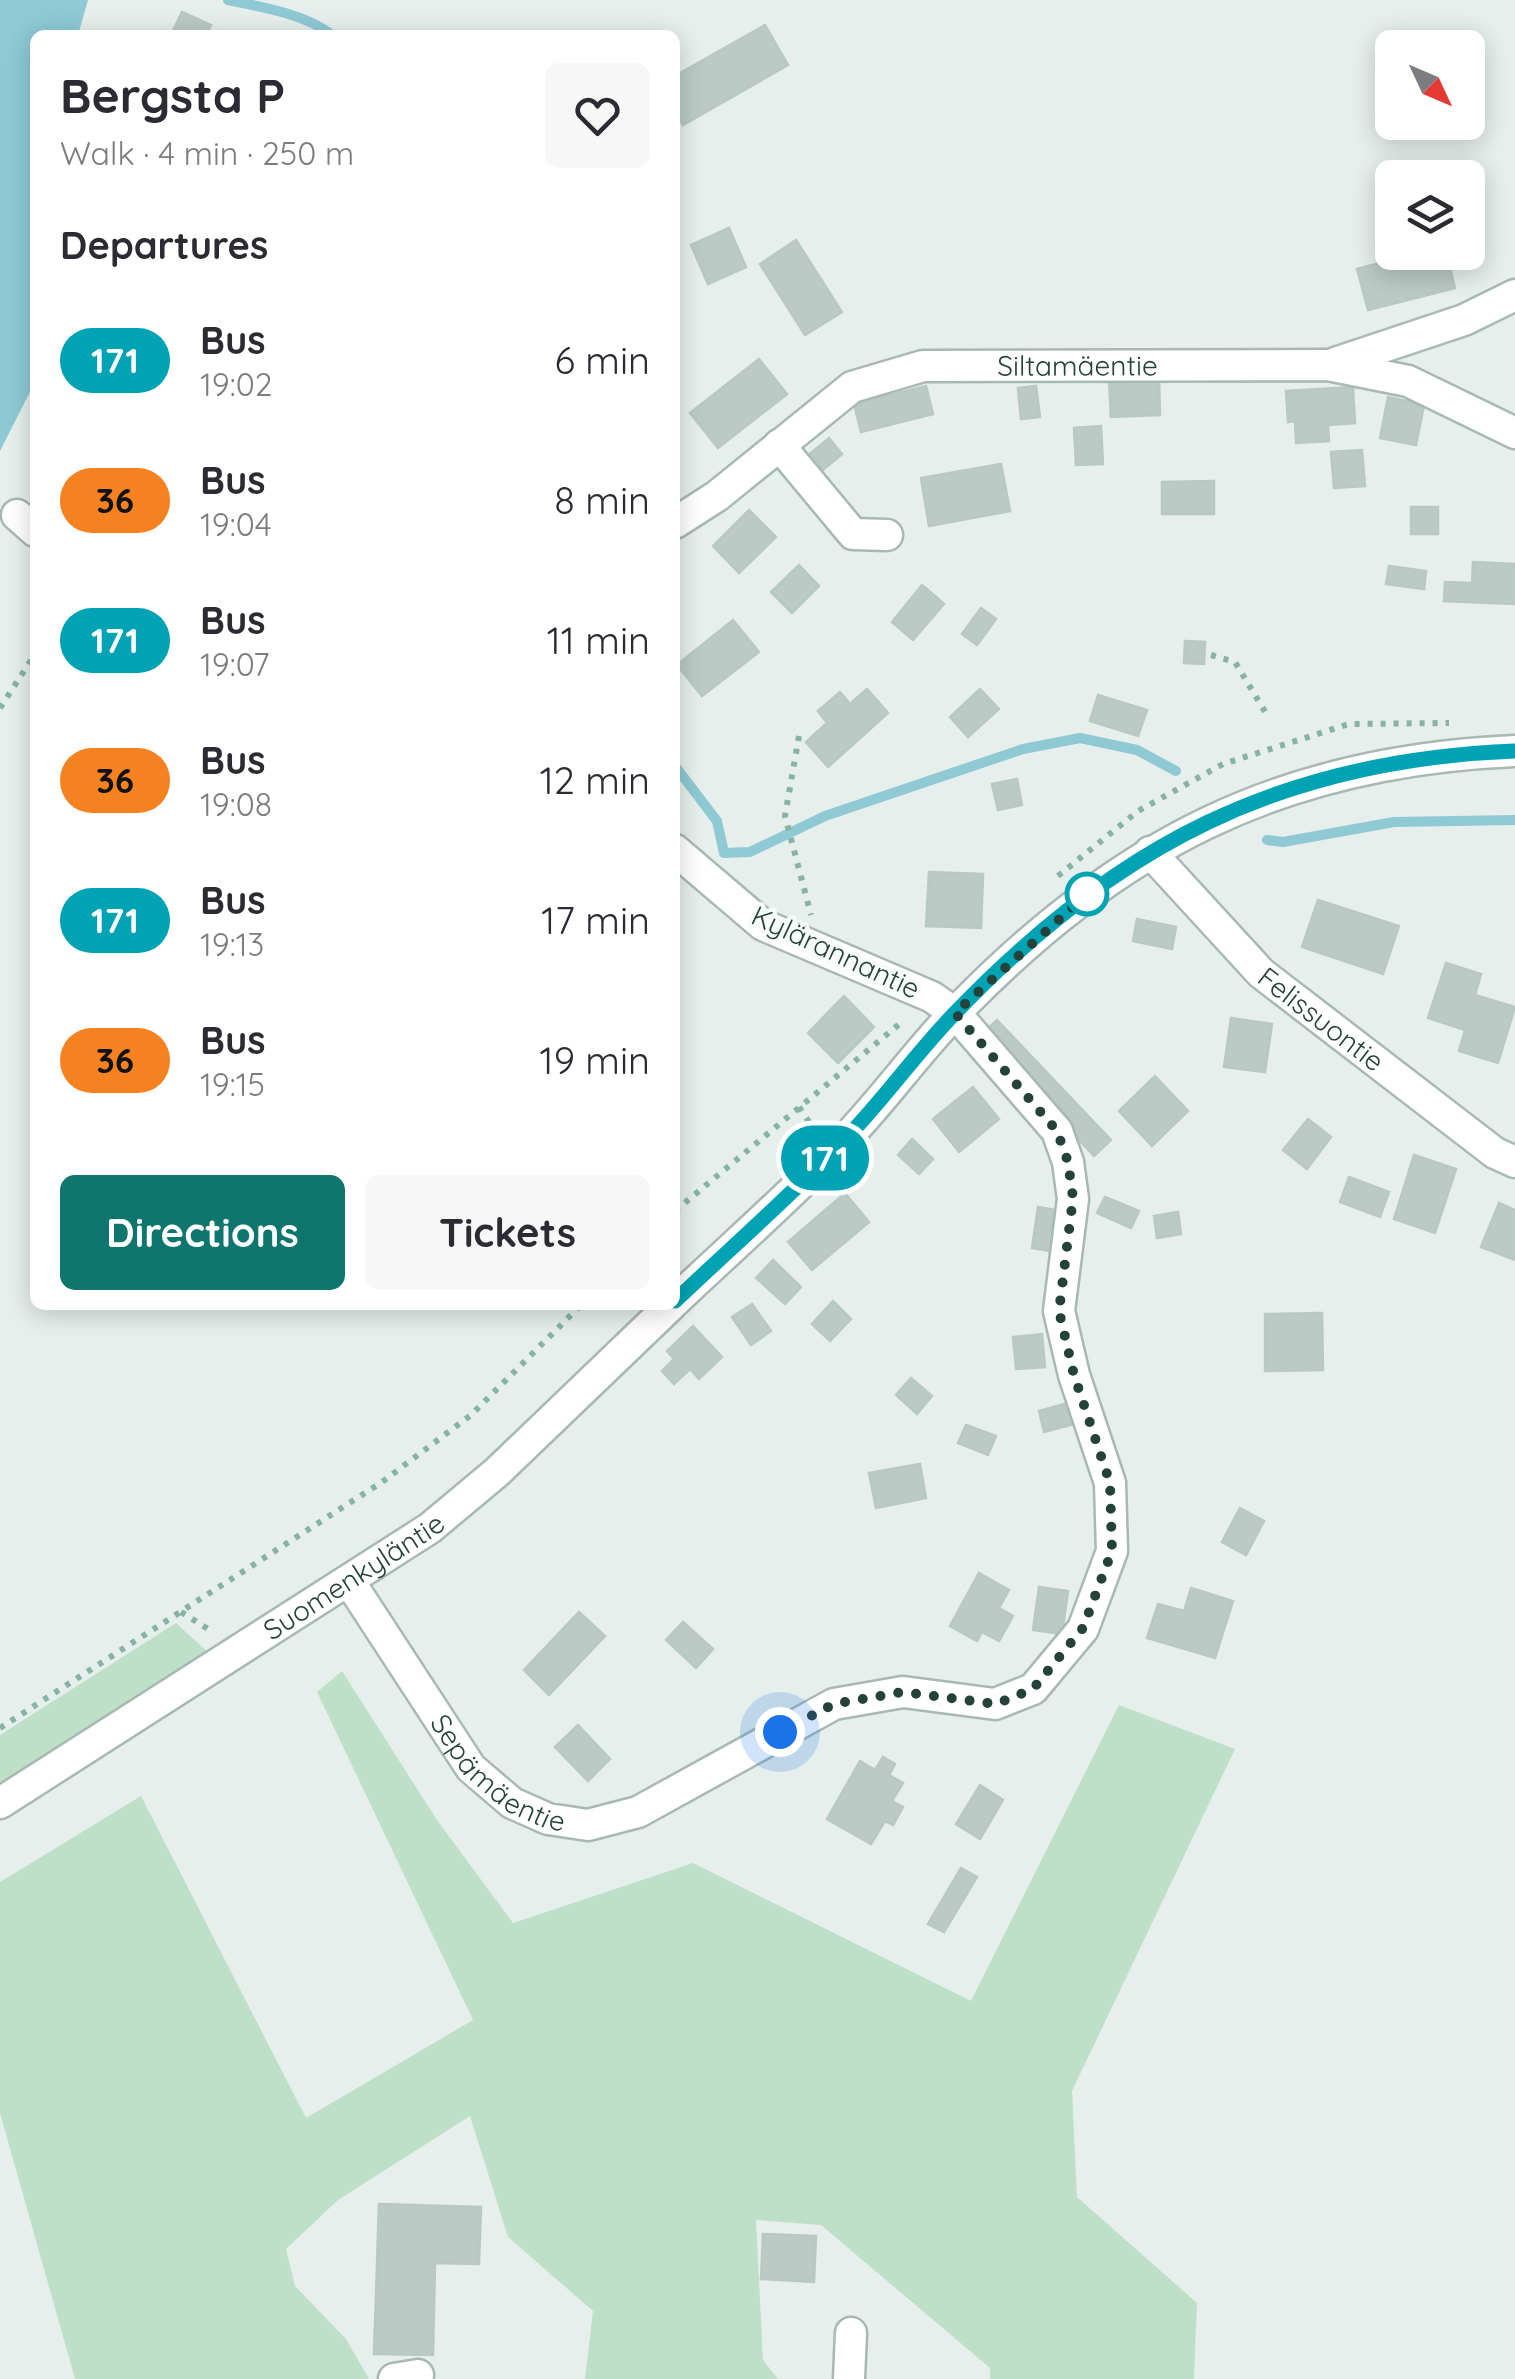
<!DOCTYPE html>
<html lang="en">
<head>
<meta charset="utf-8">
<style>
	:root { --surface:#fff; --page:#f7f7f7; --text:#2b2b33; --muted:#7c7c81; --accent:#0f766e }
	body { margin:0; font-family:Quicksand,sans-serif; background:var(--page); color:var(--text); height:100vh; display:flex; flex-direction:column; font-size:38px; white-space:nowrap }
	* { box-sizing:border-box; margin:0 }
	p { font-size:32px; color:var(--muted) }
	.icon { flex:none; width:55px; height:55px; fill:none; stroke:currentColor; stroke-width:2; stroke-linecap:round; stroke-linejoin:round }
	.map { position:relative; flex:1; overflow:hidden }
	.drawer { position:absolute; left:30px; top:30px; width:650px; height:1280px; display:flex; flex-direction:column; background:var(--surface); border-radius:15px; box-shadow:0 5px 25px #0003 }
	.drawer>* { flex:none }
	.badge { padding:0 20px; border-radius:32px; font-size:35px; line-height:65px }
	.needle { width:65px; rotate:134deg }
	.tools { position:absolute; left:1375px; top:30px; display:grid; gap:20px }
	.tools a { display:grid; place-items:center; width:110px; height:110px; border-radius:15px; background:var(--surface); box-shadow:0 5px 25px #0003; font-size:50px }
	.you { position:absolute; width:50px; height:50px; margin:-25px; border:8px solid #fff; border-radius:50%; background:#1a73e8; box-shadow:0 0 0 15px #1a73e833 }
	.map>.badge { position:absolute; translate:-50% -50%; box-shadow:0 0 0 5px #fff }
	h2 { padding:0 30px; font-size:38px; line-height:90px }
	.round { display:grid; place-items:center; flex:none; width:105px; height:105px; border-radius:15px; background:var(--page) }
	.summary { display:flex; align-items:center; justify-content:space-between; height:170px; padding:0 30px }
	h1 { font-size:48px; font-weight:700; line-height:75px }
	.cta { display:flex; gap:20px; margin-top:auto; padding:20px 30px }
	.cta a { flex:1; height:115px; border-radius:15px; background:var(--accent); color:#fff; font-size:40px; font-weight:700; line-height:115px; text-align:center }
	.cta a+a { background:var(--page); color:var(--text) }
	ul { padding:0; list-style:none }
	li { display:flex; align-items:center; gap:30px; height:140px; padding:0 30px }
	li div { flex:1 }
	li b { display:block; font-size:38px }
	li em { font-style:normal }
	li .badge { min-width:110px; font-weight:700; text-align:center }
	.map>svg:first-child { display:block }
	.green { fill:#bfe0c8 }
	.water { fill:#8ec9d4 }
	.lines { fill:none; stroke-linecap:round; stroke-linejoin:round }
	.stream { stroke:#8ec9d4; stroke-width:10 }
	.building { fill:#bbcac4; stroke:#b8c9c2; stroke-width:2.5 }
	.minor-casing { stroke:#a8b8b2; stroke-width:35 }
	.path { stroke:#86b3a5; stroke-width:6; stroke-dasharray:5 8; stroke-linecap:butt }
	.minor { stroke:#fff; stroke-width:30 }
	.line-casing { stroke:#fff; stroke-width:22 }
	.line { stroke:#00a3b4; stroke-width:15 }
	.walk { stroke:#24423a; stroke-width:10; stroke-dasharray:0 18 }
	.stop-dot { fill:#fff; stroke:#00a3b4; stroke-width:5 }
	.labels { text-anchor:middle; stroke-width:9; stroke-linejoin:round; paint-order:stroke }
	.street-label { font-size:28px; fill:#24423a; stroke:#f7fbf9 }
</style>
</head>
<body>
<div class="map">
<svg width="1515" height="2379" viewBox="0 0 1515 2379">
	<rect width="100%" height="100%" fill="#e6efeb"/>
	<g class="green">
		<polygon points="176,1623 210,1654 0,1785 0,1735"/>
		<polygon points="342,1671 437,1820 513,1923 693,1863 971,2001 1119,1705 1235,1749 1072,2091 1077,2197 1197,2303 1194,2379 990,2379 990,2368 821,2225 756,2220 763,2360 778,2379 585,2379 593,2311 508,2237 470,2116 338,2200 286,2249 295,2286 346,2339 369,2379 75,2379 0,2113 0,1882 141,1796 306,2118 473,2020 317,1692"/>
	</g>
	<polygon class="water" points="0,0 88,0 78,35 35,35 35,382 0,451"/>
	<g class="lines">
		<g class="stream">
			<path d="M228 0C262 7 305 14 332 35"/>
			<polyline points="675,766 717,821 724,853 750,852 825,816 1023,749 1080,738 1137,750 1176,771"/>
			<polyline points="1267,840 1283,842 1394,822 1515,820"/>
		</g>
	</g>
	<g class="building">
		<polygon points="182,12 211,25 206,35 171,35"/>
		<polygon points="765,25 788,65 683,125 675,110 675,76"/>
		<polygon points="729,228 746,267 708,284 691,245"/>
		<polygon points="796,240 842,312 805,335 760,264"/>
		<polygon points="1423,252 1446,252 1455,288 1368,310 1357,269"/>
		<polygon points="759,359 787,394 718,448 690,413"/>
		<polygon points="1159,378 1160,415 1111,417 1109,380"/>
		<polygon points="926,386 933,414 861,432 854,404"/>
		<polygon points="1036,386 1040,417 1021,419 1018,388"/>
		<polygon points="1353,387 1355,423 1328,425 1329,441 1296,443 1295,421 1288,422 1286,391"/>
		<polygon points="1388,397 1424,405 1416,445 1380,438"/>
		<polygon points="1101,426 1103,464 1076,465 1074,428"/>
		<polygon points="829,438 842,454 818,474 805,458"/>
		<polygon points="1362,450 1365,486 1334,488 1331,452"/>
		<polygon points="1001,464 1010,511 929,526 921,478"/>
		<polygon points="1214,481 1214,514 1162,514 1162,482"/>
		<rect x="1411" y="507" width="27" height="27"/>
		<polygon points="749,510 776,537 739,573 713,546"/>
		<polygon points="1473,562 1515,564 1515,604 1444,601 1445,582 1472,583"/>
		<polygon points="799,565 819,586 792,613 771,592"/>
		<polygon points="1389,566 1426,571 1424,589 1386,584"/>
		<polygon points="922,585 944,604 913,640 892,622"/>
		<polygon points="981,608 996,619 977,645 962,634"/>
		<polygon points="733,620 759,652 702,696 677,665"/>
		<polygon points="1185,641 1205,642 1204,664 1184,663"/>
		<polygon points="867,689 888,713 828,767 806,742 827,723 818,711 840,692 850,704"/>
		<polygon points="980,689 999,709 968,737 950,717"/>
		<polygon points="1098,695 1147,710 1138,736 1090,721"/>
		<polygon points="1017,779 1022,805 998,810 992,784"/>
		<polygon points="929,872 983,874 981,928 926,926"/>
		<polygon points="1318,900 1399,926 1383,974 1302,947"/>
		<polygon points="1137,919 1176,927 1172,949 1133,941"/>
		<polygon points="1446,963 1481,974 1475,995 1515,1007 1498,1063 1459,1051 1465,1030 1428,1018"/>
		<polygon points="844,996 874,1027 838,1063 808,1033"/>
		<polygon points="1231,1018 1272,1024 1265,1072 1224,1067"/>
		<polygon points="997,1020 1111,1140 1094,1156 981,1035"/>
		<polygon points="1155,1076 1188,1111 1152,1146 1119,1111"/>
		<polygon points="973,1087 999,1119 959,1152 933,1119"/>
		<polygon points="1308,1119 1331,1137 1307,1169 1283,1150"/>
		<polygon points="912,1139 933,1159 919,1174 898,1155"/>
		<polygon points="1414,1155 1456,1169 1435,1233 1394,1219"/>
		<polygon points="1349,1177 1389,1192 1380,1217 1340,1202"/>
		<polygon points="845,1193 869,1222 812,1270 788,1242"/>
		<polygon points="1105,1197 1139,1211 1131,1228 1097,1213"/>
		<polygon points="1499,1203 1515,1210 1515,1260 1481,1247"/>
		<polygon points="1038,1207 1062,1211 1056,1252 1032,1248"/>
		<polygon points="1178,1212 1181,1234 1157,1238 1154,1216"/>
		<polygon points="773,1260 801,1287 785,1304 756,1278"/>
		<polygon points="833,1301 851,1319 830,1341 812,1324"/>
		<polygon points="752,1304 771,1331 751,1345 732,1317"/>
		<polygon points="1322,1313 1323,1370 1265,1371 1265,1314"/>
		<polygon points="693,1326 722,1357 699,1379 690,1369 674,1384 662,1371 674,1359 667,1351"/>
		<polygon points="1042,1334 1045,1367 1016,1369 1013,1337"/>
		<polygon points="911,1378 932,1396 917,1414 896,1395"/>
		<polygon points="1068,1403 1074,1424 1044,1432 1039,1411"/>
		<polygon points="966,1425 996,1436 988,1455 958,1443"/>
		<polygon points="920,1464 926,1498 876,1508 869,1473"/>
		<polygon points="1240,1508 1264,1521 1246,1555 1222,1542"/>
		<polygon points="979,1573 1009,1590 999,1608 1013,1616 999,1641 982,1632 977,1641 950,1626"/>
		<polygon points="1039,1587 1068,1591 1062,1634 1033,1630"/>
		<polygon points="1191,1588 1233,1601 1215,1658 1147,1638 1158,1604 1184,1611"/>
		<polygon points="579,1612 605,1636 549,1695 524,1670"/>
		<polygon points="683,1622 713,1649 696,1668 666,1640"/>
		<polygon points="578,1725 610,1759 588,1781 555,1747"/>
		<polygon points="883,1757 895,1764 889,1775 903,1783 892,1801 903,1807 893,1825 885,1821 871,1844 827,1819 860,1761 875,1770"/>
		<polygon points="980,1785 1003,1800 980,1839 956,1824"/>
		<polygon points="961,1868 977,1877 944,1932 928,1924"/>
		<polygon points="379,2204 481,2207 479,2264 435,2263 433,2355 374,2354"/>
		<polygon points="763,2234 816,2236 814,2282 761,2279"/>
	</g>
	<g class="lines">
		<g class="minor-casing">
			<g id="minor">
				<polyline points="1335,363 1464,320 1515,295"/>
				<polyline points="779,445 853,534 887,535"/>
				<polyline points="17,515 35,531"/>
				<path id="s1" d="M675 523 717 496 852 387 923 366 1328 365 1408 381 1515 433"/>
				<path id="s2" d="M1150 852 1261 973 1495 1153 1515 1162"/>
				<path d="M675 1301C733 1246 795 1192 850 1134 887 1095 918 1051 955 1013 1118 845 1279 761 1515 751"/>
				<path id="s3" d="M349 1581 471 1768 512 1803 548 1819 588 1825 638 1812 834 1704 903 1692 995 1704 1033 1689 1083 1629 1112 1551 1110 1483 1074 1375 1059 1311 1073 1199 1068 1162 1057 1131 955 1013 932 997 763 925 675 850"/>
				<path id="s4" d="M0 1803 430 1528 497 1472 671 1305"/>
				<polyline points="394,2379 418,2375"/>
				<polyline points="849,2379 851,2333"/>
			</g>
		</g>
		<g class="path">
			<polyline points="1211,655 1235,662 1267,715"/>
			<polyline points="0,708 35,654"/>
			<polyline points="799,736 785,816 811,915"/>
			<polyline points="1058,876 1138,811 1223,764 1349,724 1449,723"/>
			<polyline points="799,1107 815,1131"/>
			<polyline points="675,1211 903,1021"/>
			<polyline points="181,1612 213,1632"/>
			<polyline points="0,1728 382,1482 471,1415 581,1305"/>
		</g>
		<use href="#minor" class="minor"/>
	</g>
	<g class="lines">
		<g class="line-casing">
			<path id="line" d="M675 1301C733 1246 795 1192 850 1134 887 1095 918 1051 955 1013 1116 845 1281 760 1515 751"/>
		</g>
		<use href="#line" class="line"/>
		<polyline class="walk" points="780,1732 834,1704 903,1692 996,1704 1033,1689 1083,1628 1112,1551 1110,1483 1074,1375 1059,1311 1073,1198 1068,1162 1057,1131 955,1013 1094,888 1087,894"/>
	</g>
	<circle class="stop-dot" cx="1087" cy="894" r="20"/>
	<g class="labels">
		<g class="street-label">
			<text dy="10" stroke="none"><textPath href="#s1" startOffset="452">Siltamäentie</textPath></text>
			<text transform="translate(836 952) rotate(25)" y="10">Kylärannantie</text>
			<text dy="10" stroke="none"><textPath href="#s2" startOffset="240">Felissuontie</textPath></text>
			<text dy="10" stroke="none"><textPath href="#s4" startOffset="420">Suomenkyläntie</textPath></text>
			<text dy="10" stroke="none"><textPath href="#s3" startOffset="248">Sepämäentie</textPath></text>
		</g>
	</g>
</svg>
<div class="tools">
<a><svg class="needle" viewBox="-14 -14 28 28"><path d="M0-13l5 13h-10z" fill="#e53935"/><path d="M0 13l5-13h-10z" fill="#7c7c81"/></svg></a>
<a><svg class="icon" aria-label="layers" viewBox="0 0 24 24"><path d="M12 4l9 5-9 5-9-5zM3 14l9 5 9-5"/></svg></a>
</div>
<div class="you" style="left:780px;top:1732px"></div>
<b class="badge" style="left:825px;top:1158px;background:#00a3b4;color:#fff">171</b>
<section class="drawer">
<div class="summary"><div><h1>Bergsta P</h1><p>Walk · 4 min · 250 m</p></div><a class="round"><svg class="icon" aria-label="heart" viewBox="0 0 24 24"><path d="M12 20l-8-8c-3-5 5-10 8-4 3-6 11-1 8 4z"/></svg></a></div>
<h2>Departures</h2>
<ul>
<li><span class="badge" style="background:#00a3b4;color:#fff">171</span><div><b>Bus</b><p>19:02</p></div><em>6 min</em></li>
<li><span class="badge" style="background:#f58220;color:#111">36</span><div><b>Bus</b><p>19:04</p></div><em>8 min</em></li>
<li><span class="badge" style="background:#00a3b4;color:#fff">171</span><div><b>Bus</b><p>19:07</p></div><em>11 min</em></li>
<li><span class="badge" style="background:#f58220;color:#111">36</span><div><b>Bus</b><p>19:08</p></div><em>12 min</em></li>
<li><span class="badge" style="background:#00a3b4;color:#fff">171</span><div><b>Bus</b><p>19:13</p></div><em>17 min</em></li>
<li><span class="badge" style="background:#f58220;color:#111">36</span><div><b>Bus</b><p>19:15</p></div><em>19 min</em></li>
</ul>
<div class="cta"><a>Directions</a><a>Tickets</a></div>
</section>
</div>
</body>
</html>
